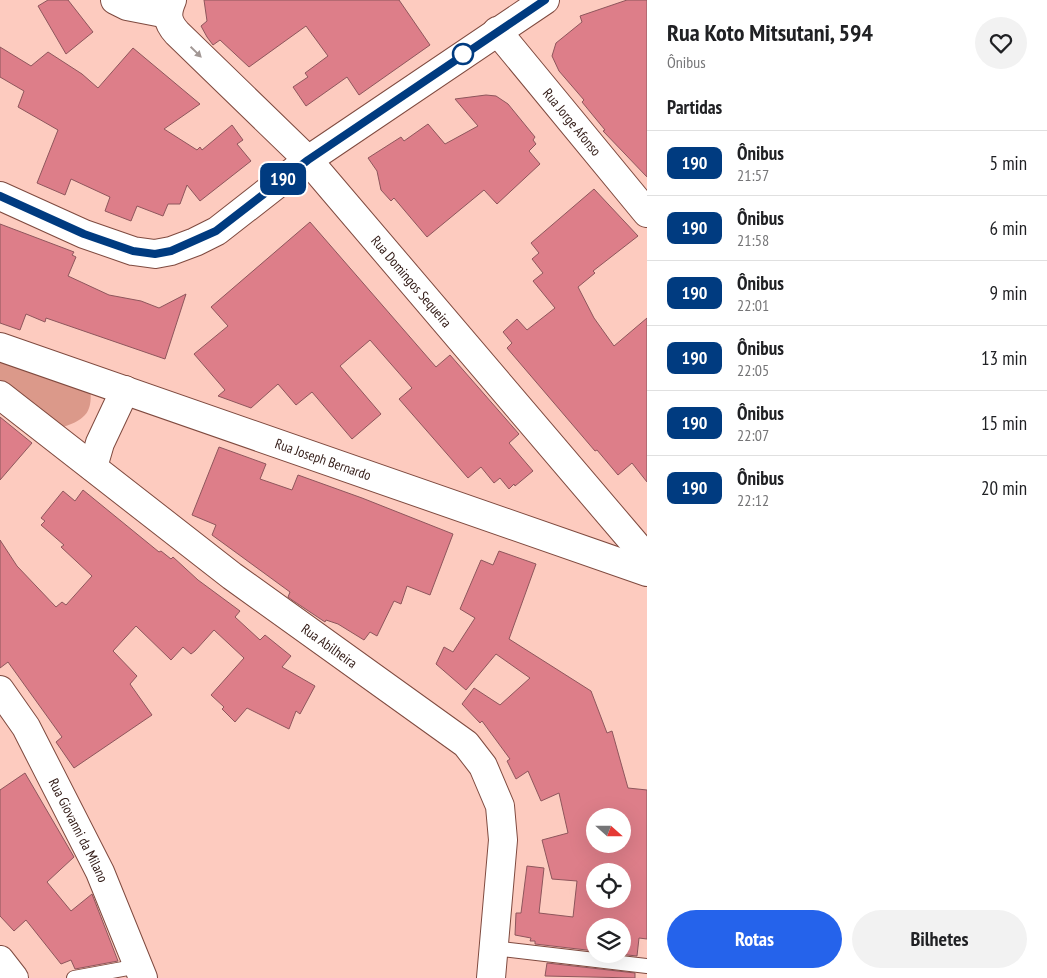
<!DOCTYPE html>
<html lang="pt">
<head>
<meta charset="utf-8">
<style>
	:root { --surface:#fff; --page:#f2f2f2; --text:#202124; --muted:#757577; --line:#e0e0e0; --accent:#2563eb }
	body { margin:0; font-family:"PT Sans Narrow",sans-serif; background:var(--page); color:var(--text); height:100vh; display:flex; flex-direction:column; font-size:19px; white-space:nowrap }
	* { box-sizing:border-box; margin:0 }
	p { font-size:16px; color:var(--muted) }
	.icon { flex:none; width:28px; height:28px; fill:none; stroke:currentColor; stroke-width:2; stroke-linecap:round; stroke-linejoin:round }
	.map { position:relative; flex:1; overflow:hidden }
	.sheet { display:flex; flex-direction:column; background:var(--surface); width:400px }
	.sheet>* { flex:none }
	.badge { padding:0 10px; border-radius:8px; font-size:18px; line-height:32px }
	.needle { width:32px; rotate:111deg }
	.controls { position:absolute; left:586px; top:808px; display:grid; gap:10px }
	.controls a { display:grid; place-items:center; width:45px; height:45px; border-radius:50%; background:var(--surface); box-shadow:0 5px 20px #0002; font-size:25px }
	.map>.badge { position:absolute; translate:-50% -50%; box-shadow:0 0 0 2px #fff }
	h2 { padding:0 20px; font-size:19px; line-height:45px }
	.round { display:grid; place-items:center; flex:none; width:52px; height:52px; border-radius:26px; background:var(--page) }
	.summary { display:flex; align-items:center; justify-content:space-between; height:85px; padding:0 20px }
	h1 { font-size:24px; font-weight:800; line-height:38px }
	.action { display:flex; gap:10px; margin-top:auto; padding:10px 20px }
	.action a { flex:1; height:58px; border-radius:30px; background:var(--accent); color:#fff; font-size:20px; font-weight:800; line-height:58px; text-align:center }
	.action a+a { background:var(--page); color:var(--text) }
	ul { padding:0; list-style:none }
	li { display:flex; align-items:center; gap:15px; height:65px; padding:0 20px; border-top:1px solid var(--line) }
	li div { flex:1 }
	li b { display:block; font-size:19px }
	li em { font-style:normal }
	li .badge { min-width:55px; font-weight:700; text-align:center }
	main { display:flex; flex:1; min-height:0 }
	.map>svg:first-child { display:block }
	.green { fill:#db998a }
	.building { fill:#dd7e89; stroke:#8e565c; fill-rule:evenodd }
	.lines { fill:none; stroke-linecap:round; stroke-linejoin:round }
	.service-casing { stroke:#7f4a3f; stroke-width:16 }
	.minor-casing { stroke:#7f4a3f; stroke-width:30 }
	.service { stroke:#fff; stroke-width:14 }
	.minor { stroke:#fff; stroke-width:28 }
	.oneway { fill:#a29895 }
	.line-casing { stroke:#fff; stroke-width:11 }
	.line { stroke:#003b80; stroke-width:8 }
	.stop-dot { fill:#fff; stroke:#003b80; stroke-width:2.5 }
	.labels { text-anchor:middle; stroke-width:4; stroke-linejoin:round; paint-order:stroke }
	.street-label { font-size:14px; fill:#301914; stroke:#f9dfd9 }
</style>
</head>
<body>
<main>
<div class="map">
<svg width="647" height="978" viewBox="0 0 647 978">
	<rect width="100%" height="100%" fill="#fdcbbf"/>
	<path class="green" d="M0 354 90 386C93 411 87 419 63 427L0 383Z"/>
	<g class="building">
		<polygon points="48,0 68,0 93,32 66,54 38,6"/>
		<polygon points="204,0 399,0 430,45 359,95 347,77 306,106 293,87 308,77 305,73 328,56 306,26 249,67 220,40 213,45 207,37 201,26 207,21"/>
		<polygon points="627,0 647,0 647,177 603,131 605,130 582,102 584,100 559,71 552,56 556,43 582,22 580,16"/>
		<polygon points="0,47 31,66 48,52 82,74 98,88 133,48 200,104 164,129 197,150 200,147 202,150 232,125 243,140 237,144 251,161 200,201 187,185 180,204 168,204 163,216 137,206 131,221 105,211 110,197 71,179 65,195 37,183 58,130 18,107 24,91 0,77"/>
		<polygon points="486,95 496,96 508,104 535,137 533,140 536,144 529,151 540,164 497,204 484,190 427,237 394,198 391,201 381,190 377,171 368,158 401,137 404,141 428,124 445,144 478,126 455,99"/>
		<polygon points="594,189 638,236 593,271 595,273 578,287 594,318 614,346 647,318 647,482 632,463 618,475 597,450 595,451 507,348 512,343 503,332 517,319 527,330 555,308 533,281 543,273 532,259 539,253 531,243"/>
		<polygon points="310,222 436,367 450,355 519,434 509,443 533,471 515,486 514,484 509,489 500,478 494,483 481,467 468,478 399,399 412,388 370,340 340,366 381,414 352,439 312,392 296,405 278,384 251,408 218,396 225,390 194,354 228,326 211,307"/>
		<polygon points="0,224 74,252 72,255 76,257 68,276 109,295 141,301 159,308 186,294 165,359 46,318 45,322 26,314 20,330 0,323"/>
		<polygon points="0,417 32,443 0,480"/>
		<polygon points="219,447 266,464 260,479 292,490 298,475 362,498 453,534 430,595 407,586 401,604 394,601 377,636 370,632 364,640 338,624 326,620 325,622 292,600 288,597 290,592 212,535 216,525 192,515"/>
		<polygon points="83,490 159,552 161,551 171,559 173,557 198,580 240,611 235,617 260,640 265,635 291,656 282,667 315,686 300,714 296,711 289,729 247,708 235,722 222,709 224,707 211,695 244,658 214,630 195,651 191,654 183,647 171,660 136,626 113,651 137,676 130,684 152,715 74,768 56,742 62,737 8,662 0,668 0,540 17,566 56,607 62,602 66,605 92,576 61,547 64,545 41,525 45,521 41,518 63,491 75,501"/>
		<path d="M499 551 536 564 509 639 591 691 607 733 612 731 628 788 647 790V939L639 938 637 956 618 954H622V926H595V951L535 944V941H530L531 938 515 935 516 913H521L527 866 544 868 539 913 573 917 577 881 552 879 542 840 568 833 559 793 541 801 528 771 516 779 507 761 510 759 482 721 480 723 462 704 474 688 500 705 530 678 496 654 466 690 436 664 444 647 453 652 475 618 460 609 481 560 493 565ZM595 816H622V844H595ZM595 871H622V899H595Z"/>
		<polygon points="25,773 74,857 47,882 71,911 92,894 118,961 75,969 71,960 61,964 26,920 14,931 0,916 0,790"/>
		<polygon points="547,963 635,973 635,978 545,976"/>
	</g>
	<g class="lines">
		<g class="service-casing">
			<g id="service">
				<polyline points="493,948 647,966"/>
				<polyline points="74,978 139,966"/>
			</g>
		</g>
		<g class="minor-casing">
			<g id="minor">
				<polyline points="115,0 127,6 168,14"/>
				<path id="s1" d="M172 0C166 14 167 22 177 33L308 160 647 558"/>
				<path id="s2" d="M497 31 647 213"/>
				<polyline points="0,196 84,234 133,251 155,254 171,251 195,242 217,231 308,160 545,0"/>
				<path id="s3" d="M0 347 647 572"/>
				<path id="s4" d="M0 395 232 576 466 744 483 766 500 806 503 840 491 978"/>
				<polyline points="93,467 100,443 125,390"/>
				<path id="s5" d="M0 690 26 727 100 872 143 978"/>
				<polyline points="0,960 14,978"/>
			</g>
		</g>
		<use href="#service" class="service"/>
		<use href="#minor" class="minor"/>
	</g>
	<defs><path id="oneway-solid" d="M-6-.8H1V-3.2L6.5 0L1 3.2V.8H-6Z" transform="scale(1.25)"/></defs>
	<use class="oneway" href="#oneway-solid" transform="translate(196 52) rotate(44)"/>
	<g class="lines">
		<g class="line-casing">
			<polyline id="line" points="0,196 84,234 133,251 155,254 171,251 216,231 308,160 545,0"/>
		</g>
		<use href="#line" class="line"/>
	</g>
	<circle class="stop-dot" cx="463" cy="54" r="10"/>
	<g class="labels">
		<g class="street-label">
			<text dy="5" stroke="none"><textPath href="#s2" startOffset="118">Rua Jorge Afonso</textPath></text>
			<text dy="5" stroke="none"><textPath href="#s1" startOffset="378">Rua Domingos Sequeira</textPath></text>
			<text dy="5" stroke="none"><textPath href="#s3" startOffset="342">Rua Joseph Bernardo</textPath></text>
			<text dy="5" stroke="none"><textPath href="#s4" startOffset="414">Rua Abilheira</textPath></text>
			<text dy="5" stroke="none"><textPath href="#s5" startOffset="161">Rua Giovanni da Milano</textPath></text>
		</g>
	</g>
</svg>
<div class="controls">
<a><svg class="needle" viewBox="-14 -14 28 28"><path d="M0-13l5 13h-10z" fill="#e53935"/><path d="M0 13l5-13h-10z" fill="#757577"/></svg></a>
<a><svg class="icon" aria-label="locate" viewBox="0 0 24 24"><circle cx="12" cy="12" r="6"/><path d="M12 2v4M12 18v4M2 12h4M18 12h4"/></svg></a>
<a><svg class="icon" aria-label="layers" viewBox="0 0 24 24"><path d="M12 4l9 5-9 5-9-5zM3 14l9 5 9-5"/></svg></a>
</div>
<b class="badge" style="left:283px;top:179px;background:#003b80;color:#fff">190</b>
</div>
<section class="sheet">
<div class="summary"><div><h1>Rua Koto Mitsutani, 594</h1><p>Ônibus</p></div><a class="round"><svg class="icon" aria-label="heart" viewBox="0 0 24 24"><path d="M12 20l-8-8c-3-5 5-10 8-4 3-6 11-1 8 4z"/></svg></a></div>
<h2>Partidas</h2>
<ul>
<li><span class="badge" style="background:#003b80;color:#fff">190</span><div><b>Ônibus</b><p>21:57</p></div><em>5 min</em></li>
<li><span class="badge" style="background:#003b80;color:#fff">190</span><div><b>Ônibus</b><p>21:58</p></div><em>6 min</em></li>
<li><span class="badge" style="background:#003b80;color:#fff">190</span><div><b>Ônibus</b><p>22:01</p></div><em>9 min</em></li>
<li><span class="badge" style="background:#003b80;color:#fff">190</span><div><b>Ônibus</b><p>22:05</p></div><em>13 min</em></li>
<li><span class="badge" style="background:#003b80;color:#fff">190</span><div><b>Ônibus</b><p>22:07</p></div><em>15 min</em></li>
<li><span class="badge" style="background:#003b80;color:#fff">190</span><div><b>Ônibus</b><p>22:12</p></div><em>20 min</em></li>
</ul>
<div class="action"><a>Rotas</a><a>Bilhetes</a></div>
</section>
</main>
</body>
</html>
